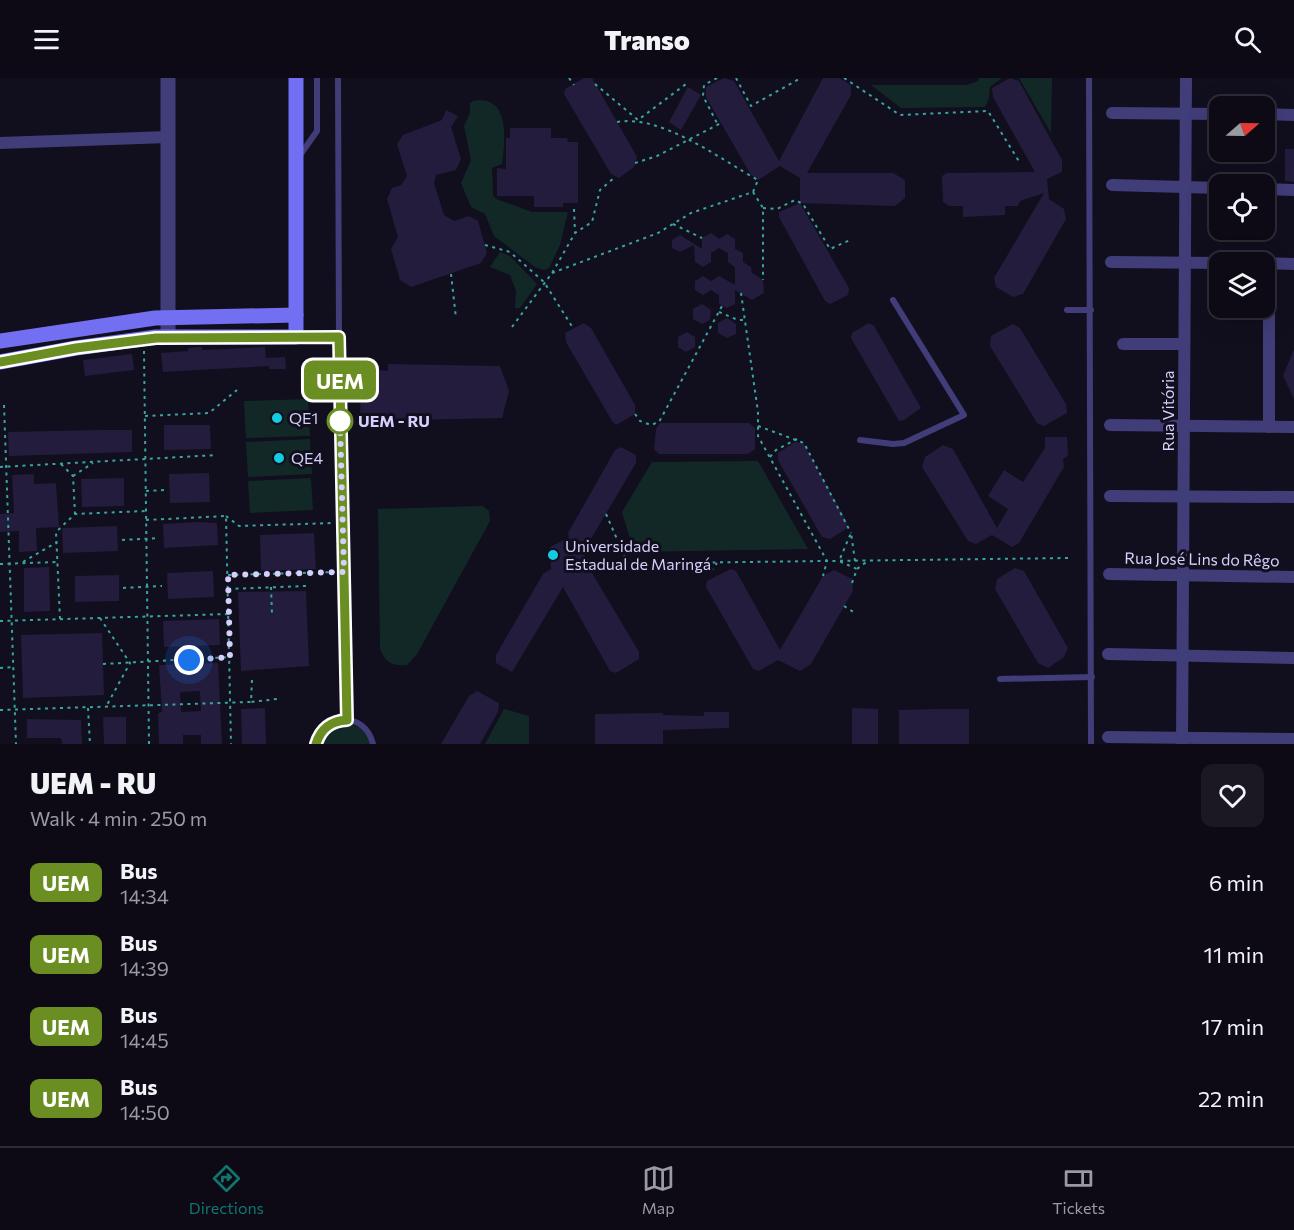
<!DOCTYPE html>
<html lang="en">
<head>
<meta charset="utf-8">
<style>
	:root { --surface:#0d0a16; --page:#1b1823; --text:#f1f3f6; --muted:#9a9aa1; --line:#2d2b35; --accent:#0f766e }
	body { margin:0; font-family:Commissioner,sans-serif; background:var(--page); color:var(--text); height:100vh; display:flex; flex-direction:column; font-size:22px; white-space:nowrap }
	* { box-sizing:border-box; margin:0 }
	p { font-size:20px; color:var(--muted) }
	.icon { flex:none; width:33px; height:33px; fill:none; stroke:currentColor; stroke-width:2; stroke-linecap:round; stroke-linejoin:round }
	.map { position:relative; height:666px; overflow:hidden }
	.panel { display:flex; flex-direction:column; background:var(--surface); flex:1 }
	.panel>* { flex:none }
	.badge { padding:0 12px; border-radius:9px; font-size:21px; line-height:39px }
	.needle { width:39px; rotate:70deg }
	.tools { position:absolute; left:1209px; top:18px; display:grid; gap:12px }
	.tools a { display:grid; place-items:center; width:66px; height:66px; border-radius:12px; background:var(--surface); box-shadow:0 6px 24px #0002,0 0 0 2px var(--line); font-size:30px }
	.you { position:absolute; width:30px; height:30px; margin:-15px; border:4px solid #fff; border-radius:50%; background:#1a73e8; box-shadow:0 0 0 9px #1a73e833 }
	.map>.badge { position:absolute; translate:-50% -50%; box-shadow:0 0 0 3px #fff }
	.round { display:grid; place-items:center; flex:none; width:63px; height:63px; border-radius:12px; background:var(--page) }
	.head { display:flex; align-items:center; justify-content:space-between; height:102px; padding:0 30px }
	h1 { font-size:28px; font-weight:800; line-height:45px }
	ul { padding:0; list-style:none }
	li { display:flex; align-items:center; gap:18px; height:72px; padding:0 30px }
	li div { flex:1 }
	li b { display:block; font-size:22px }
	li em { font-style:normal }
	li .badge { min-width:66px; font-weight:700; text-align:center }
	header { display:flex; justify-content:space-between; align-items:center; height:78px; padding:0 30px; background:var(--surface); font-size:27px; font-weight:800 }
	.tab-bar { display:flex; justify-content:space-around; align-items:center; height:84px; border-top:2px solid var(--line); background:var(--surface); font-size:16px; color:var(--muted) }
	.tab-bar a { display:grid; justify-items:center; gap:3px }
	.tab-bar .on { color:var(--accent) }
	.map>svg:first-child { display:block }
	.green { fill:#122827 }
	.building { fill:#231c3d; fill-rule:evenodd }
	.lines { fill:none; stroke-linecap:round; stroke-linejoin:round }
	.path { stroke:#38a6a0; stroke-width:2; stroke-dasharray:3 4.5; stroke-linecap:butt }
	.service { stroke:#403d79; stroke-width:6 }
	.minor { stroke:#403d79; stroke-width:12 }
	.tertiary { stroke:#403d79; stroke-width:15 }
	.secondary { stroke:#736ff2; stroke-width:15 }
	.line-casing { stroke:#fff; stroke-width:14 }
	.line { stroke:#6b8e23; stroke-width:9 }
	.walk { stroke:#d5d0fb; stroke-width:6; stroke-dasharray:0 10.8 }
	.poi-dot { fill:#14cce2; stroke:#110e1e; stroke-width:2 }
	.stop-dot { fill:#fff; stroke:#6b8e23; stroke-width:3 }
	.labels { text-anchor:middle; stroke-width:6; stroke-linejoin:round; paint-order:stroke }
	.street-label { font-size:16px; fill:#d5d0fb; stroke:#110e1e }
	.poi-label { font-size:16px; fill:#d5d0fb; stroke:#110e1e; text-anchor:start }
	.stop-label { font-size:16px; font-weight:bold; fill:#d5d0fb; stroke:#110e1e; text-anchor:start }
</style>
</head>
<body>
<header><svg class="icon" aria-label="menu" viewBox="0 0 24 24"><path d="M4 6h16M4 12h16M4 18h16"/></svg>Transo<svg class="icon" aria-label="search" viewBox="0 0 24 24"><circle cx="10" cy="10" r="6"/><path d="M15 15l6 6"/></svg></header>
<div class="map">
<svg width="1294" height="666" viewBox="0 0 1294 666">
	<rect width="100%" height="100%" fill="#110e1e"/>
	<g class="green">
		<polygon points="979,0 1002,0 990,9 989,20 985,29 901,30 871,7 967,7 978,3"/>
		<polygon points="1019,0 1052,0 1051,55"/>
		<path d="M473 23C511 16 505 64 502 86L492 90 493 117 496 121 532 134H568L560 167 549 190 544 192 535 189 494 158 485 136 471 129 461 105 471 82 464 48 470 35V25Z"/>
		<polygon points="500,174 510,178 537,206 520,230 515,230 516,213 510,197 490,189"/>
		<polygon points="308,321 310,358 246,360 244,323"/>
		<polygon points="310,361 312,396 248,399 246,364"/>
		<polygon points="758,383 808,471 634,474 622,434 652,384"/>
		<polygon points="311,400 313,432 250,435 248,403"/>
		<path d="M483 428 489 433 490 443 417 576 407 587C392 588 385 585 380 570L378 431Z"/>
		<polygon points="504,631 529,638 529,666 485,666"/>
		<path d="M339 645C355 645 366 651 370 666H320L325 654Z"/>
	</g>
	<g class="building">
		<polygon points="584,0 592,0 637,79 634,89 619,100 611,96 564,16 565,11"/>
		<polygon points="724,0 734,3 779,83 823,0 839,0 851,7 851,17 807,95 893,95 905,102 905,120 895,128 800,125 849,210 848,217 830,226 825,223 779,139 779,134 800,125 800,100 780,88 758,102 751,97 706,19 706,9"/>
		<polygon points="1010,0 1019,3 1062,82 1062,94 1047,101 1049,121 1064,131 1066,141 1023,216 1013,219 996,209 994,200 1044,115 1020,123 1018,128 1005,128 1005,137 963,139 963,128 949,128 943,124 942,98 947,95 1035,94 993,19 992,10"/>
		<polygon points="688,9 701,17 681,52 669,44"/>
		<polygon points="446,32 458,38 451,49 461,81 456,92 436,97 434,105 444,137 454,143 469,138 478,143 487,175 481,185 411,209 400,202 391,171 398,159 387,121 392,110 401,107 407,98 397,66 403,57 442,42"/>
		<polygon points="510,50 551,50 551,60 567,60 568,64 578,64 578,125 563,125 563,129 534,129 534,118 497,118 497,90 506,91 506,60 510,60"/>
		<polygon points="1285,71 1294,71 1294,104 1285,103"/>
		<polygon points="711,155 719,161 727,156 735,161 735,171 743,175 743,184 751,189 752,195 763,202 764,215 752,222 735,212 735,226 727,230 719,226 719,217 711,212 703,217 695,212 695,203 703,198 711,203 719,198 735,207 735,189 728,184 728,175 719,170 711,175 711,184 703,189 695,184 694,167 680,174 672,170 672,162 680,157 702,171 702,160"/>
		<polygon points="702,226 711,232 710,242 702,246 693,241 693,231"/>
		<polygon points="727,240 736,246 736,256 727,260 718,255 718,245"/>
		<polygon points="584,245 591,250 635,327 635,336 616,347 612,343 566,264 565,255"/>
		<polygon points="869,245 874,248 921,330 904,342 899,343 851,260 852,255"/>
		<polygon points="1013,246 1020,250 1066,326 1067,335 1044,348 1037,345 990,268 991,258"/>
		<polygon points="687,254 695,259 695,269 686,274 678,269 678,259"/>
		<polygon points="198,269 202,269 202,272 265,269 266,280 285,279 286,291 269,291 269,288 163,294 161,275 188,273 188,270"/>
		<polygon points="1294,271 1294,321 1283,298"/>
		<polygon points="132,276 134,292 85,298 83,282"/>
		<polygon points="388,286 500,288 509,313 502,340 360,343 361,291 388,293"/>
		<polygon points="660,345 749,345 755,350 755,371 748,376 659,376 654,371 656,351"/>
		<polygon points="164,347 210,347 211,371 164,372"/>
		<polygon points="101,352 132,352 132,374 9,378 8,354"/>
		<polygon points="1045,359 1067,359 1068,378 1063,381 1064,389 1019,465 1012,469 992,457 976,466 968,463 922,389 925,379 943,367 953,371 997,450 1008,431 988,418 1004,392 1023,404 1045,370"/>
		<polygon points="795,364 803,365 847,444 846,451 830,461 822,459 778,382 778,375"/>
		<polygon points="621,369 636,377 636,385 589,464 585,466 585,490 592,495 639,574 639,581 616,595 610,593 563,509 512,594 496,585 496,577 543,496 551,491 550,469 569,459 568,455 615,372"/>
		<polygon points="209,395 210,424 170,425 169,396"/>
		<polygon points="34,396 34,406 56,405 59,449 36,450 37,473 19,474 19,453 0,454 0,436 14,435 12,397"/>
		<polygon points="124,400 124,428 82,429 81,401"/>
		<polygon points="198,444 217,445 218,467 164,470 163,446"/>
		<polygon points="117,448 118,473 63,475 62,450"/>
		<polygon points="314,455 316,491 261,493 260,457"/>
		<polygon points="49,489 50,533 24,534 24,490"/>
		<polygon points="1015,490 1024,493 1068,570 1064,579 1048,590 1038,585 995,511 997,501"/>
		<polygon points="731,491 736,493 780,572 823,498 834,492 852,501 853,513 811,586 800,593 778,582 759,593 753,591 706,509 707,503"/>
		<polygon points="213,493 214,519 168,521 167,495"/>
		<polygon points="119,497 119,523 75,524 75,498"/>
		<polygon points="306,513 309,588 241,593 238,514"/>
		<polygon points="219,541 220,567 164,569 163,543"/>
		<polygon points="102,555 104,617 23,620 21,557"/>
		<path d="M218 585 222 666H201V657H183V666H159L158 635 162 634 159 587ZM200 613 201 633 181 634 180 614Z"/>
		<polygon points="477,613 499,625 498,634 480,666 441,666 469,618"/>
		<polygon points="265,630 266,666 242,666 241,631"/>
		<polygon points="852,630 878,631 878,666 852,666"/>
		<polygon points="937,631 969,631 969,666 899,666 899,632"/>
		<polygon points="704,634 729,634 729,650 663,652 663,666 595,666 595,636 663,635 663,637 704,638"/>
		<polygon points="103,639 126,639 126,666 104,666"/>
		<polygon points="27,641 81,642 82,666 62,666 61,660 27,660"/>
	</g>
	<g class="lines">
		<g class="path">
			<polyline points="569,0 574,7"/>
			<polyline points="717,0 704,7 703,18 718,47"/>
			<polyline points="736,0 751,28 801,0"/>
			<polyline points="844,0 900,37 988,33 1020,85"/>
			<polyline points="595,6 638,42 686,6"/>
			<polyline points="635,85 657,78 721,45"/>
			<polyline points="753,114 763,130 763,202"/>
			<polyline points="763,130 777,131 795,122 803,126 830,171 850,162"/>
			<polyline points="574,131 575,155"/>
			<polyline points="673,146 702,160"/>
			<polyline points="485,167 510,174 544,204 573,250"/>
			<path d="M552 195 658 155 691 135 753 114 758 102C720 81 661 36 617 44"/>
			<polyline points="451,196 456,240"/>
			<polyline points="741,215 758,334 758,358 827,483 823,498"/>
			<polyline points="719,234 738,242 744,242"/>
			<polyline points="512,249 552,195 575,155 592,144 600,112 615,99"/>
			<polyline points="144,273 149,666"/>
			<polyline points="4,327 16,666"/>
			<polyline points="635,336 640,343 651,347 659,344 722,228"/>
			<polyline points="145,338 209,335 237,312"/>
			<polyline points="758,348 804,365 851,455"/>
			<polyline points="770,379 776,372 797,361"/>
			<polyline points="61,386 73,398 75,436"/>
			<polyline points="0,389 217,377"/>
			<polyline points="73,398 93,385"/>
			<polyline points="146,413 166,412"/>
			<polyline points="606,436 628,486"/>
			<polyline points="226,438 239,448 334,445"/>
			<polyline points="146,442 226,438 231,666"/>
			<polyline points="122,462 159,460"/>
			<polyline points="855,483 851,455 839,483 857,491"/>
			<polyline points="23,484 57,464"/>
			<polyline points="0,486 57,484"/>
			<polyline points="585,486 1070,480"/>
			<polyline points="698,486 711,493 717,485"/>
			<polyline points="228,497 335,494"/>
			<polyline points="852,505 857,491 869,482"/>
			<polyline points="271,509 272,537"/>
			<polyline points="123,510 162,508"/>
			<polyline points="228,511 306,508"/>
			<polyline points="844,528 855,535"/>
			<polyline points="100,540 130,585 107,627"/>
			<polyline points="60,541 56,454 75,436 145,433"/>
			<polyline points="0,543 229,536"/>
			<polyline points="103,586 230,579"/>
			<polyline points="0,590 13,589"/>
			<polyline points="252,602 251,624 277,621"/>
			<polyline points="88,630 90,666"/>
			<polyline points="0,632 251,624"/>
		</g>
		<g class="service">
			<polyline points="338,0 339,259 347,642"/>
			<polyline points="1089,0 1091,666"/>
			<polyline points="298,80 317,53 317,0"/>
			<polyline points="1067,232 1091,232"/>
			<polyline points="296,259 339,259"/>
			<polyline points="860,362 893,366 904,365 964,337 893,222"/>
			<polyline points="1000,601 1092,599"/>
			<path d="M316 666C326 636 365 633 373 666"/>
		</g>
		<g class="minor">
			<polyline points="1112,35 1220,36"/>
			<polyline points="1264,36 1294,37"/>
			<polyline points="0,65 168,59"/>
			<polyline points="1112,107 1220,110"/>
			<polyline points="1264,111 1294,112"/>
			<polyline points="1111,184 1220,185"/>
			<polyline points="1264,185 1294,186"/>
			<polyline points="1123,266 1184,266"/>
			<polyline points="1110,347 1294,349"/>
			<polyline points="1269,349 1269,185"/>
			<polyline points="1110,418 1294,419"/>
			<polyline points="1109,496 1294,499"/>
			<polyline points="1108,576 1294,580"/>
			<polyline points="1108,659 1294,661"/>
			<polyline points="1182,666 1186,0"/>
		</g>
		<polyline class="tertiary" points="168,0 168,259"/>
		<g class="secondary">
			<polyline points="0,263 155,240 296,237"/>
			<polyline points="0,284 76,270 156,259 296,259 296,0"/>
		</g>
	</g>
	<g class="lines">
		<g class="line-casing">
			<path id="line" d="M0 284 76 270 156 260 339 259 347 642C331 643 321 650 316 666"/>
		</g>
		<use href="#line" class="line"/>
		<polyline class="walk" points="189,582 230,579 228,497 344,494 340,343"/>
	</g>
	<g class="poi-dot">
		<circle cx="277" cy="340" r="6"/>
		<circle cx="279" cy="380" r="6"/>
		<circle cx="553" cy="477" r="6"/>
	</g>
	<circle class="stop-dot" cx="340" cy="343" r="12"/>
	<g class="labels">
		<g class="street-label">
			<text transform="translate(1168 333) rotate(-90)" y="6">Rua Vitória</text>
			<text transform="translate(1202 481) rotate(1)" y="6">Rua José Lins do Rêgo</text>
		</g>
		<g class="poi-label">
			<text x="289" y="346">QE1</text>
			<text x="291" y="386">QE4</text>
			<text x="565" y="474">Universidade<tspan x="565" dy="18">Estadual de Maringá</tspan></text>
		</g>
		<g class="stop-label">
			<text x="358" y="349">UEM - RU</text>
		</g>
	</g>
</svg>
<div class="tools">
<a><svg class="needle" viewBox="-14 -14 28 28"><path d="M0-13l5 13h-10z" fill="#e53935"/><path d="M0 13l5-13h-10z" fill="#9a9aa1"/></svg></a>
<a><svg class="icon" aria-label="locate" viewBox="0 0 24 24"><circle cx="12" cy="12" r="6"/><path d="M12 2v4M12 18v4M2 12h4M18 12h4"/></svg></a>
<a><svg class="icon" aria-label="layers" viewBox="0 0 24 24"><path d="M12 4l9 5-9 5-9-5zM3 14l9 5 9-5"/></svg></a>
</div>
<div class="you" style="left:189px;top:582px"></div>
<b class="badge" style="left:340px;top:302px;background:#6b8e23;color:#fff">UEM</b>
</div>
<section class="panel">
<div class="head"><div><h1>UEM - RU</h1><p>Walk · 4 min · 250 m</p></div><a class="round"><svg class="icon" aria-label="heart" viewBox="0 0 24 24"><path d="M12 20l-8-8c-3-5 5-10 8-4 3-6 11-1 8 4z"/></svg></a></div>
<ul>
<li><span class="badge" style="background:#6b8e23;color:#fff">UEM</span><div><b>Bus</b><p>14:34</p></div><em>6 min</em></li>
<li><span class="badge" style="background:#6b8e23;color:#fff">UEM</span><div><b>Bus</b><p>14:39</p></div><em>11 min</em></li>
<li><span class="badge" style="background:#6b8e23;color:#fff">UEM</span><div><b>Bus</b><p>14:45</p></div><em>17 min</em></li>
<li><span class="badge" style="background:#6b8e23;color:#fff">UEM</span><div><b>Bus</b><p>14:50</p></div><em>22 min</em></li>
</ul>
</section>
<nav class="tab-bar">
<a class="on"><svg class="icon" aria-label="directions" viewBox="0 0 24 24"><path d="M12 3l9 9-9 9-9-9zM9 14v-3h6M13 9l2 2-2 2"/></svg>Directions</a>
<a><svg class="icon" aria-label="map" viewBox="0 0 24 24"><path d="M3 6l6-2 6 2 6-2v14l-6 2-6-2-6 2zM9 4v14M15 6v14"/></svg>Map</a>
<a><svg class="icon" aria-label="tickets" viewBox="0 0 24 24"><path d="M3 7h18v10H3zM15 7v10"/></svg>Tickets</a>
</nav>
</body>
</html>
